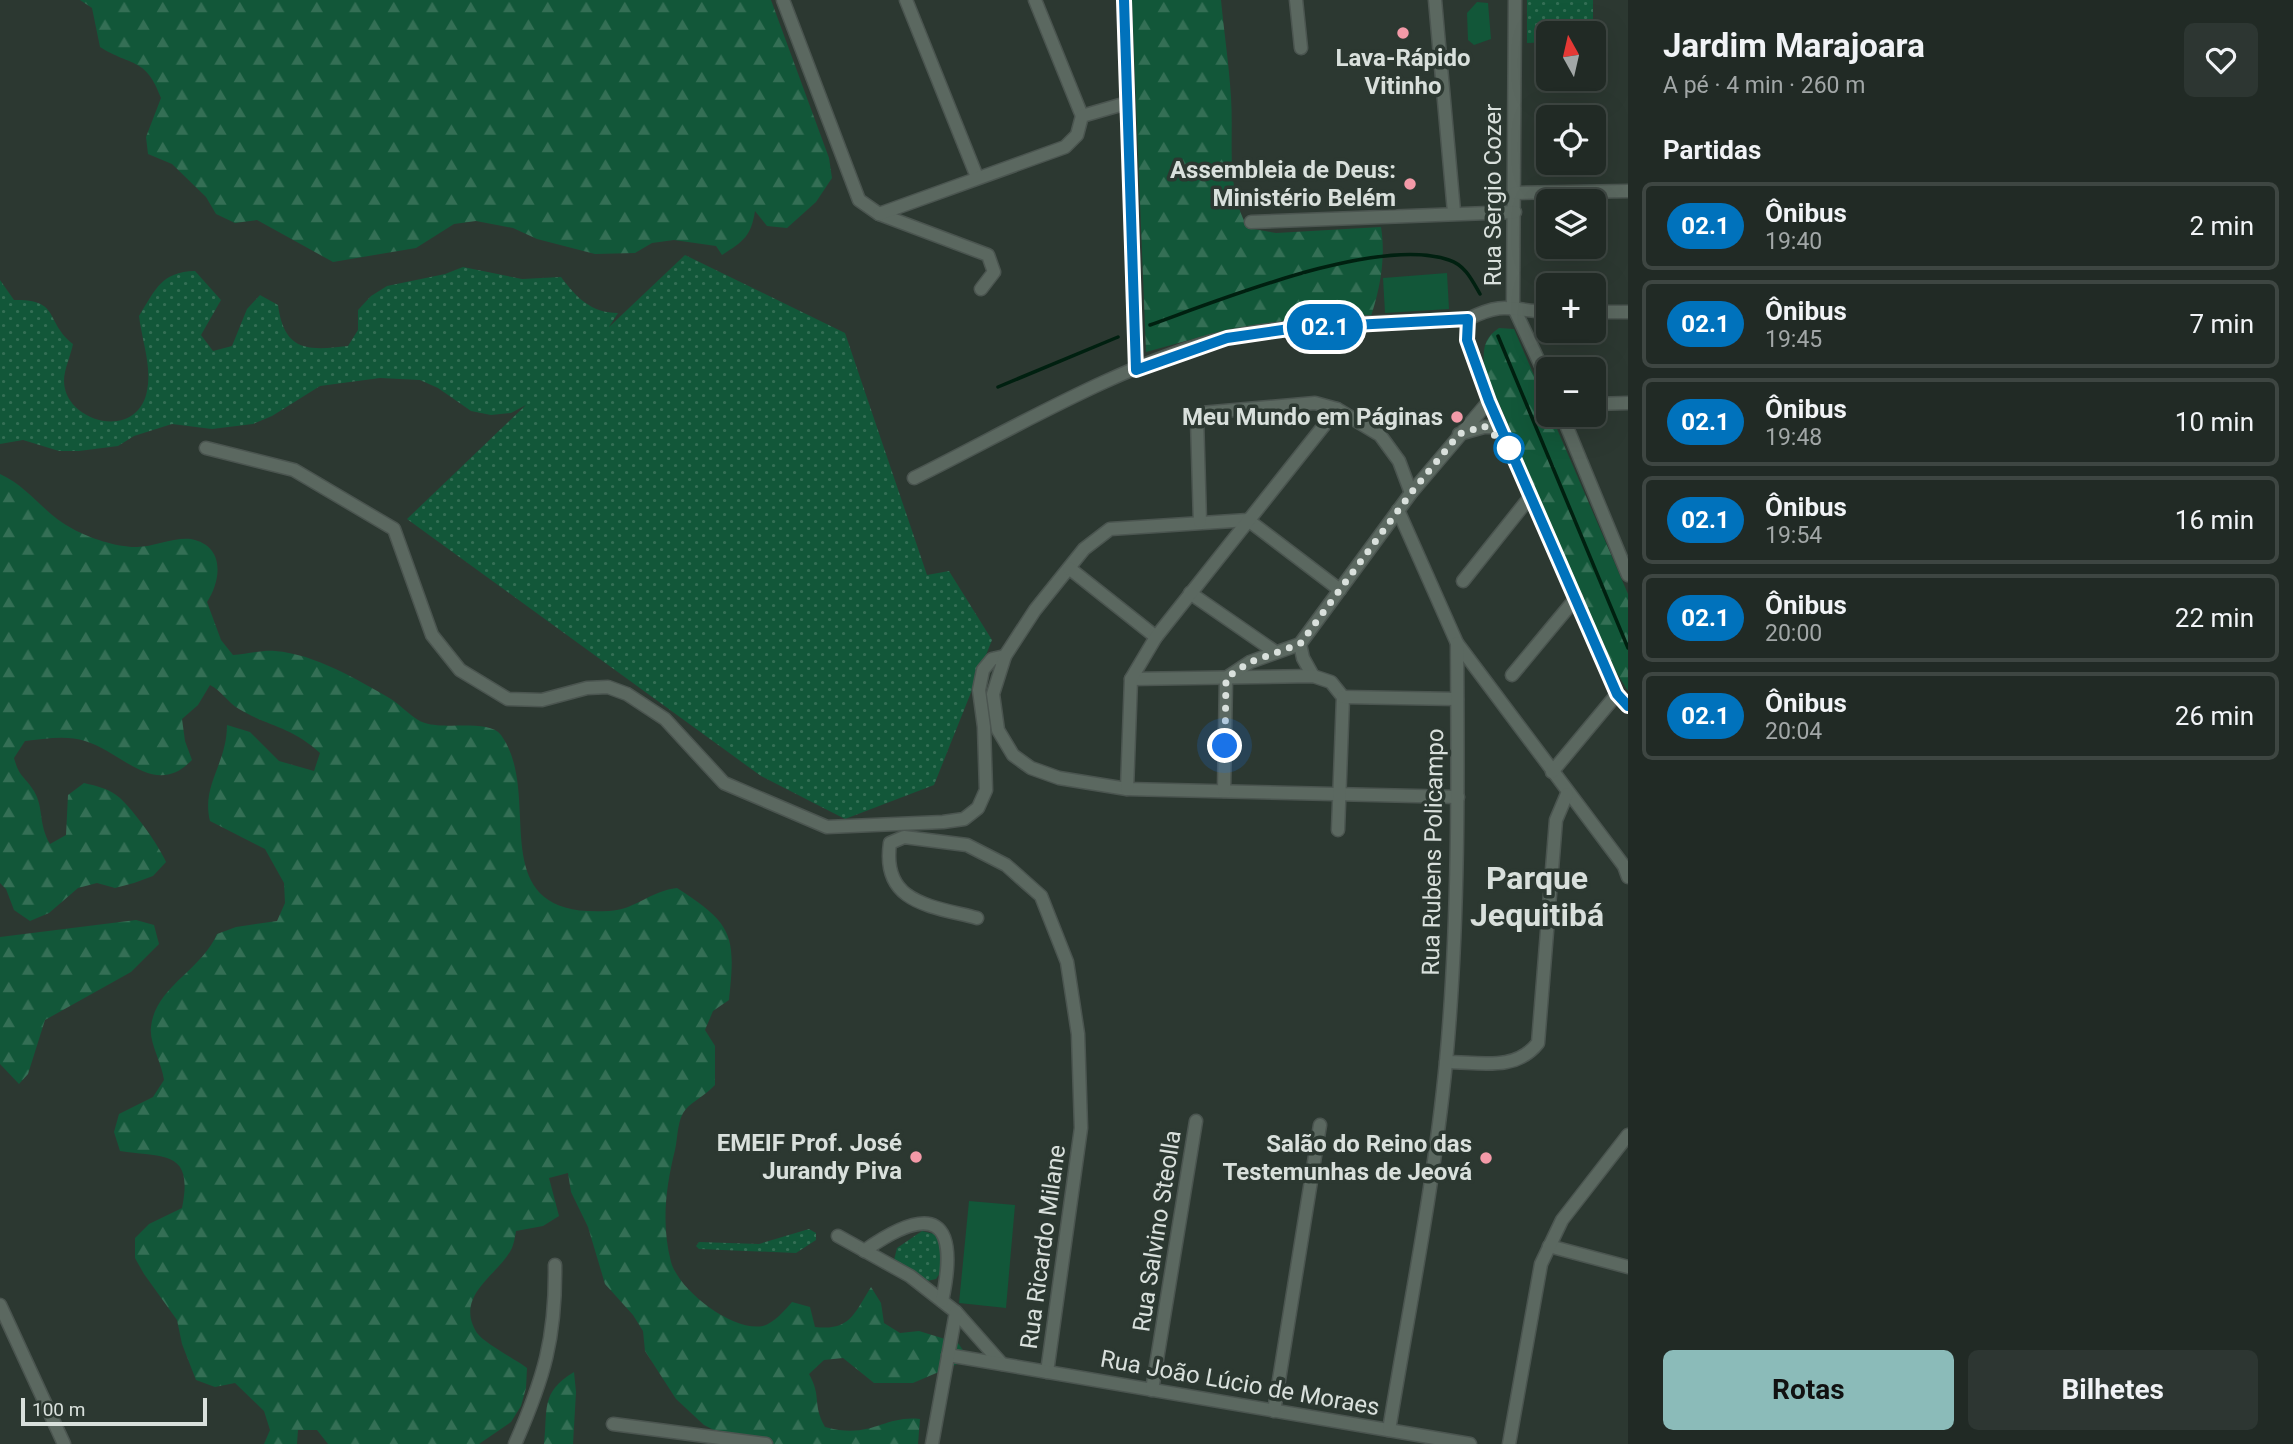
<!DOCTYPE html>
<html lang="pt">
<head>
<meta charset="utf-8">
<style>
	:root { --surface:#212a25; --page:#2d3632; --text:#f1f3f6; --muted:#a2a7a7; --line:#3e4642; --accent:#8bbbb9 }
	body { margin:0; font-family:Roboto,sans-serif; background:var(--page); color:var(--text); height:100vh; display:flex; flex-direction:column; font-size:26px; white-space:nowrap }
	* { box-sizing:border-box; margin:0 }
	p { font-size:23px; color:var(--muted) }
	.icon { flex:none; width:38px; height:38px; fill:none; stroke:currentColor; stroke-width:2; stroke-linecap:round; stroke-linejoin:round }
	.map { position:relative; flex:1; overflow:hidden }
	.panel { display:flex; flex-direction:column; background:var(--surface); width:665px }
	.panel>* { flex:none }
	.badge { padding:0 14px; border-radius:23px; font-size:24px; line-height:46px }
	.needle { width:46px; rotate:352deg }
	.buttons { position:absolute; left:1536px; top:21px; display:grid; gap:14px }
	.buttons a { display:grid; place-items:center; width:70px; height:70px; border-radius:10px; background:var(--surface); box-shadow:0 7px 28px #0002,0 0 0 2px var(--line); font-size:35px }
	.scale { position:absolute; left:21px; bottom:18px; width:186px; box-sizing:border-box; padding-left:7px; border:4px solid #d9e0dc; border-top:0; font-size:19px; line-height:24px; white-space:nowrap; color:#d9e0dc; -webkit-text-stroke:5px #2c3831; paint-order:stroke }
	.you { position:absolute; width:35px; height:35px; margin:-18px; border:5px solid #fff; border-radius:50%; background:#1a73e8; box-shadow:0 0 0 10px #1a73e833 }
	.map>.badge { position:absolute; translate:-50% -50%; box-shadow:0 0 0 4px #fff }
	h2 { padding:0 35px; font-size:26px; line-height:63px }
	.round { display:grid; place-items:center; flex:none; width:74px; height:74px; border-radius:10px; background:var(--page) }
	.head { display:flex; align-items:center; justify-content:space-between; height:119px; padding:0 35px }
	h1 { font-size:33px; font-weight:700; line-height:52px }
	.cta { display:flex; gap:14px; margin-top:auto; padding:14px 35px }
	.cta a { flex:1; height:80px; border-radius:10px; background:var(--accent); color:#111; font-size:28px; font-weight:700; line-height:80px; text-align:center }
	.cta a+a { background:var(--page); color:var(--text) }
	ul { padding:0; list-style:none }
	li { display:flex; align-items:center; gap:21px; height:88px; margin:0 14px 10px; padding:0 21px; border:4px solid var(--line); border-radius:10px }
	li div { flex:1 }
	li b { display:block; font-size:26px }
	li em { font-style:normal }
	li .badge { min-width:77px; font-weight:700; text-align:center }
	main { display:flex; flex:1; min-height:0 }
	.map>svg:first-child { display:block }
	.grass { fill:url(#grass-dots) }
	.forest { fill:url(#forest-firs) }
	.park { fill:#125739 }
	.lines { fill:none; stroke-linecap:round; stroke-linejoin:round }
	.stream { stroke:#002010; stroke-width:3.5 }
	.minor-casing { stroke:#4b5550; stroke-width:15 }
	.minor { stroke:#5b6860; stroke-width:12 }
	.line-casing { stroke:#fff; stroke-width:16 }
	.line { stroke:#0072bc; stroke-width:10 }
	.walk { stroke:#d9e0dc; stroke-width:7; stroke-dasharray:0 12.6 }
	.poi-dot { fill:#f39aa8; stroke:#2c3831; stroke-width:2.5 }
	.stop-dot { fill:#fff; stroke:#0072bc; stroke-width:3.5 }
	.labels { text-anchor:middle; stroke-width:7; stroke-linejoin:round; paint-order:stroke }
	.poi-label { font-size:24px; font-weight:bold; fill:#d9e0dc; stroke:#2c3831; text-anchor:end }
	.street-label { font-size:24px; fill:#d9e0dc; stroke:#2c3831 }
	.district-label { font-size:32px; font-weight:bold; fill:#d9e0dc; stroke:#2c3831 }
</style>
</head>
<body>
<main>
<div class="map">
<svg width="1628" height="1444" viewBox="0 0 1628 1444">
	<defs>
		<pattern id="grass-dots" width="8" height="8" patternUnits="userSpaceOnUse" patternTransform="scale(1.75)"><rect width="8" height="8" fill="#125739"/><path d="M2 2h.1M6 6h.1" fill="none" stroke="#346f55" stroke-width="1.8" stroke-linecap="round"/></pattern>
		<pattern id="forest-firs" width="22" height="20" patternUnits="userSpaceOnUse" patternTransform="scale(1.75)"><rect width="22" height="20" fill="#125739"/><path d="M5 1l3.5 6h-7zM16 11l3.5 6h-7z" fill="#346f55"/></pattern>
	</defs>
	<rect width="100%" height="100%" fill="#2c3831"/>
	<g class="grass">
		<polygon points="1527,0 1593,0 1593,24 1583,24 1583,33 1549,33 1549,42 1527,43"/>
		<path d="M685 255 845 333 927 575 949 571 992 640 934 785 845 819 761 776 407 519 526 405 511 413 491 415 471 411 438 388 420 380 380 378 320 386 272 416 253 424 212 429 172 424 134 436 118 446 79 451H59L23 440 0 444V280L14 300C61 299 44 321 73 344 71 355 64 369 64 381 64 422 137 442 147 391 152 366 142 341 139 316 156 289 161 272 195 271L221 300 201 335 213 351 232 346 247 309 260 295 278 305C284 351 307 351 348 346L358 330V310L371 296 387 286 445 274 463 267 522 279 561 277C576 297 591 313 618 313L609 327Z"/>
		<polygon points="809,1229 816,1233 816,1240 796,1253 699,1249 696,1246 699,1242 759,1244"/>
		<polygon points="922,1231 934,1234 941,1242 940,1273 936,1279 927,1281 894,1260 897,1248"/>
	</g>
	<g class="forest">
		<path d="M80 0H771L829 158 832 178 816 202 787 228 767 226 755 211C751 236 744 241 722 255L716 246 674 240 652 243 635 253 595 254 537 239 513 228 476 221 454 224 416 248 333 262 257 220 235 223 216 214 206 197 172 164 148 154 146 137 161 98C146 57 132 67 100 47L92 8Z"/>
		<path d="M1132 0H1221C1224 32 1229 64 1231 97 1234 141 1225 189 1248 228L1276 233 1381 227C1386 258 1380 290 1370 319L1229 329 1146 352Z"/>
		<path d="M1499 328 1514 329 1628 594V691L1607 657 1484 368C1483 349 1483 339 1499 328Z"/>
		<path d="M0 474C29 487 45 515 73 529 89 538 117 547 135 547 153 548 178 535 195 540 226 549 220 582 207 602L221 640 233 655C247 654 262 650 275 651 315 654 358 680 391 699 402 706 414 720 425 723 446 730 489 719 501 735 546 797 477 919 609 911 635 910 650 891 677 888 733 924 736 935 729 1000L713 1011 705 1030 715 1046V1085C707 1094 692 1102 686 1109 677 1119 678 1137 675 1150 666 1186 661 1224 671 1262 679 1290 732 1332 763 1326 774 1323 785 1310 792 1302L810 1307 815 1327C850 1331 854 1314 871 1287L881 1303 884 1323 900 1333 919 1331 958 1343 969 1359 913 1383H874L843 1358 824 1360 809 1374C822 1397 812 1404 825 1427 872 1440 883 1415 920 1419L918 1444H741L704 1425 676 1399 645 1351 643 1331 633 1315 605 1284 588 1227 571 1192 568 1173 549 1178 559 1216 543 1226 516 1231C515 1237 514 1243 512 1248 500 1274 453 1295 477 1333 484 1343 515 1359 527 1368L526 1388 521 1406 511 1422 479 1444H328L317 1430H298L297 1444H264L270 1430 264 1411 235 1383 215 1387 196 1380 182 1344 177 1320 144 1274 135 1258V1238L149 1224 182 1208C194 1149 164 1158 120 1151L114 1132 119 1114 153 1097 164 1080C162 1063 149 1043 151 1027 155 987 201 971 217 934L236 927 277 921 285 903 284 883 265 849 210 821C201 785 227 764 227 725L250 732 279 761 314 771 320 753C291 726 269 727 239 709 228 703 222 691 210 685L198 705 182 719 185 741 192 760C155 799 122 752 85 741 67 735 43 739 25 741L14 758C20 779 24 775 34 791 44 808 38 823 50 844L66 835 68 795 84 783C97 786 110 789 120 798 134 811 159 845 166 862L153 876 134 883 115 888 97 883 78 888 49 913 30 921 14 910 6 889 0 883Z"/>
		<polygon points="136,920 154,925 159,944 131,972 45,1020 28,1074 19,1084 0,1064 0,937"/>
		<path d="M574 1372 576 1392 573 1444H544C548 1410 540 1392 574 1372Z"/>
	</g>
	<g class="park">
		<polygon points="1477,2 1488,3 1491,39 1474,45 1468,40 1467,13"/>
		<polygon points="1447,273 1449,309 1385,313 1383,278"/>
		<polygon points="969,1201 1015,1205 1006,1308 959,1303"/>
	</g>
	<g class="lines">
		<g class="stream">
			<path d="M1150 325C1220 300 1379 235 1449 260 1465 265 1472 280 1480 294"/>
			<polyline points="1498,336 1628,648"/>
			<polyline points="998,387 1118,337"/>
		</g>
		<g class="minor-casing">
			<g id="minor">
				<polyline points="783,0 859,200 879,214 988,255 994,272 981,289"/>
				<polyline points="906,0 977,177"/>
				<polyline points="1035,0 1082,116"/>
				<polyline points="1124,0 1136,370"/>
				<polyline points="1296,0 1301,48"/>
				<polyline points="1435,0 1454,212"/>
				<polyline points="1515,0 1513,306 1549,383"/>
				<polyline points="1515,193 1628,191"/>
				<polyline points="879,214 1065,147 1077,135 1082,116 1127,103"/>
				<polyline points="1251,222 1515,212"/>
				<polyline points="1594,312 1628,312"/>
				<polyline points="1468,319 1467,340 1489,401 1617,694 1628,706"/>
				<polyline points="1594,404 1628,403"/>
				<polyline points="1562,415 1628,575"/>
				<polyline points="1459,434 1484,427 1501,427"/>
				<polyline points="206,448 294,470 394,529 432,635 460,670 508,699 542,700 587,688 608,687 627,694 665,719 724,783 827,827 943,822 964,819 978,808 986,790 984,727 979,690 983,670 992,659 1005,656"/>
				<path d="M914 478C1009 431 1123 363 1224 338 1298 321 1391 323 1468 319 1506 300 1511 311 1549 312"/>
				<polyline points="1398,510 1457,643 1624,866 1628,877"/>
				<polyline points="1248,520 1110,529 1084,549 1035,610 1005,656 993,694 998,730 1013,755 1031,768 1059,778 1127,789 1458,797"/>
				<polyline points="1248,520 1340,590"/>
				<polyline points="1200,522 1197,419 1201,413 1315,403 1337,409 1380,435 1399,461 1411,493"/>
				<polyline points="1069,568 1156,637"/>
				<polyline points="1463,581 1530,497"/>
				<polyline points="1190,593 1274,651"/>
				<polyline points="1300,644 1303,658 1313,676"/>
				<polyline points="1512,675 1576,598"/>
				<polyline points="1131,679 1313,676 1331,682 1343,697 1338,830"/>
				<polyline points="1343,697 1457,699"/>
				<polyline points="1552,772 1617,694"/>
				<polyline points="1127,789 1131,679 1156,637 1337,409"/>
				<polyline points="1224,791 1226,678 1250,662 1300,644 1411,493 1489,401"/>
				<path d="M977 918C932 906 881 904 890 843L904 837 967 845 1006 865 1041 896 1067 962 1078 1034 1081 1128 1047 1372"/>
				<path d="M1446 1062C1480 1062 1515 1072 1538 1043L1556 820 1567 794"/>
				<polyline points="838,1236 910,1276 956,1312 1002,1364"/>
				<polyline points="1549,1246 1628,1267"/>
				<path d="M864 1251C933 1202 960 1218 942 1301"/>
				<polyline points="0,1305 64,1444"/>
				<polyline points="948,1355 1470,1444"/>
				<polyline points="1152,1390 1196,1121"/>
				<polyline points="1274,1411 1320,1125"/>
				<polyline points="613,1424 766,1444"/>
				<path d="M1389 1430C1409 1308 1434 1186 1446 1062 1459 923 1458 783 1457 643"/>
				<path d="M515 1444C544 1378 556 1338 555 1265"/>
				<polyline points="932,1444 956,1312"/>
				<polyline points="1509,1444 1541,1264 1562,1220 1628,1135"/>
			</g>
		</g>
		<use href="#minor" class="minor"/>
	</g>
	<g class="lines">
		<g class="line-casing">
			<polyline id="line" points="1124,0 1136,370 1227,338 1296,328 1468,319 1467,340 1489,401 1617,694 1628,706"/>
		</g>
		<use href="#line" class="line"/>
		<polyline class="walk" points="1225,746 1226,678 1250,662 1300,644 1411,493 1459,434 1484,426 1509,448"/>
	</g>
	<g class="poi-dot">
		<circle cx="1403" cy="33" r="7"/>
		<circle cx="1410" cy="184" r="7"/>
		<circle cx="1457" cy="417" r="7"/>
		<circle cx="916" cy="1157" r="7"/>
		<circle cx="1486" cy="1158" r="7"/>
	</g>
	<circle class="stop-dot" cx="1509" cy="448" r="14"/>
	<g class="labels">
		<g class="poi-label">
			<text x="1403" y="66" text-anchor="middle">Lava-Rápido<tspan x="1403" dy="28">Vitinho</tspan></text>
			<text x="1396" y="178">Assembleia de Deus:<tspan x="1396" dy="28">Ministério Belém</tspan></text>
			<text x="1443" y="425">Meu Mundo em Páginas</text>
			<text x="902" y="1151">EMEIF Prof. José<tspan x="902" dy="28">Jurandy Piva</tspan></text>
			<text x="1472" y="1152">Salão do Reino das<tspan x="1472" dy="28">Testemunhas de Jeová</tspan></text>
		</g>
		<g class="street-label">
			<text transform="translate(1493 195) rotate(-90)" y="8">Rua Sergio Cozer</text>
			<text transform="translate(1433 852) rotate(-89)" y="8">Rua Rubens Policampo</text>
			<text transform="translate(1157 1231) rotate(-81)" y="8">Rua Salvino Steolla</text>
			<text transform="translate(1043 1247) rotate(-82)" y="8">Rua Ricardo Milane</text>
			<text transform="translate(1240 1383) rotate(10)" y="8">Rua João Lúcio de Moraes</text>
		</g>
		<g class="district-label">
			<text x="1537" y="889">Parque<tspan x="1537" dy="37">Jequitibá</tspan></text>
		</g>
	</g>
</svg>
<div class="buttons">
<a><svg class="needle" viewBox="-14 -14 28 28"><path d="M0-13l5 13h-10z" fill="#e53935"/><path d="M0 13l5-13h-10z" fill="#a2a7a7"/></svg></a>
<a><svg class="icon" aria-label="locate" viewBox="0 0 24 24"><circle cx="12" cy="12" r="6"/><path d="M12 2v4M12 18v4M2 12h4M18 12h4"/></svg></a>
<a><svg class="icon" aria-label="layers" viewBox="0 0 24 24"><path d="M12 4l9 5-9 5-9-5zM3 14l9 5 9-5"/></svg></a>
<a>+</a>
<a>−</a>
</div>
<div class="scale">100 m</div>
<div class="you" style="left:1225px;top:746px"></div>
<b class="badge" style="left:1325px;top:327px;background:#0072bc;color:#fff">02.1</b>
</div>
<section class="panel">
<div class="head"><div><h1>Jardim Marajoara</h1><p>A pé · 4 min · 260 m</p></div><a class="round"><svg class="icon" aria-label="heart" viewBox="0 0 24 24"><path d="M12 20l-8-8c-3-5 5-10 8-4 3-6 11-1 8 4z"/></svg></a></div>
<h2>Partidas</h2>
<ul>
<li><span class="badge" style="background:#0072bc;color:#fff">02.1</span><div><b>Ônibus</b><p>19:40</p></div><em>2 min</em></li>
<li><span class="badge" style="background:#0072bc;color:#fff">02.1</span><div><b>Ônibus</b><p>19:45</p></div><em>7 min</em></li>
<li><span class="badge" style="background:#0072bc;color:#fff">02.1</span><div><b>Ônibus</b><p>19:48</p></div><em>10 min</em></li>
<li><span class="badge" style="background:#0072bc;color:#fff">02.1</span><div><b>Ônibus</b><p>19:54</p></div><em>16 min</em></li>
<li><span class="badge" style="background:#0072bc;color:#fff">02.1</span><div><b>Ônibus</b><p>20:00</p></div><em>22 min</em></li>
<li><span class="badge" style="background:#0072bc;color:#fff">02.1</span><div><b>Ônibus</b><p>20:04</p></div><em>26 min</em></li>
</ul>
<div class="cta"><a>Rotas</a><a>Bilhetes</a></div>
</section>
</main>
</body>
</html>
